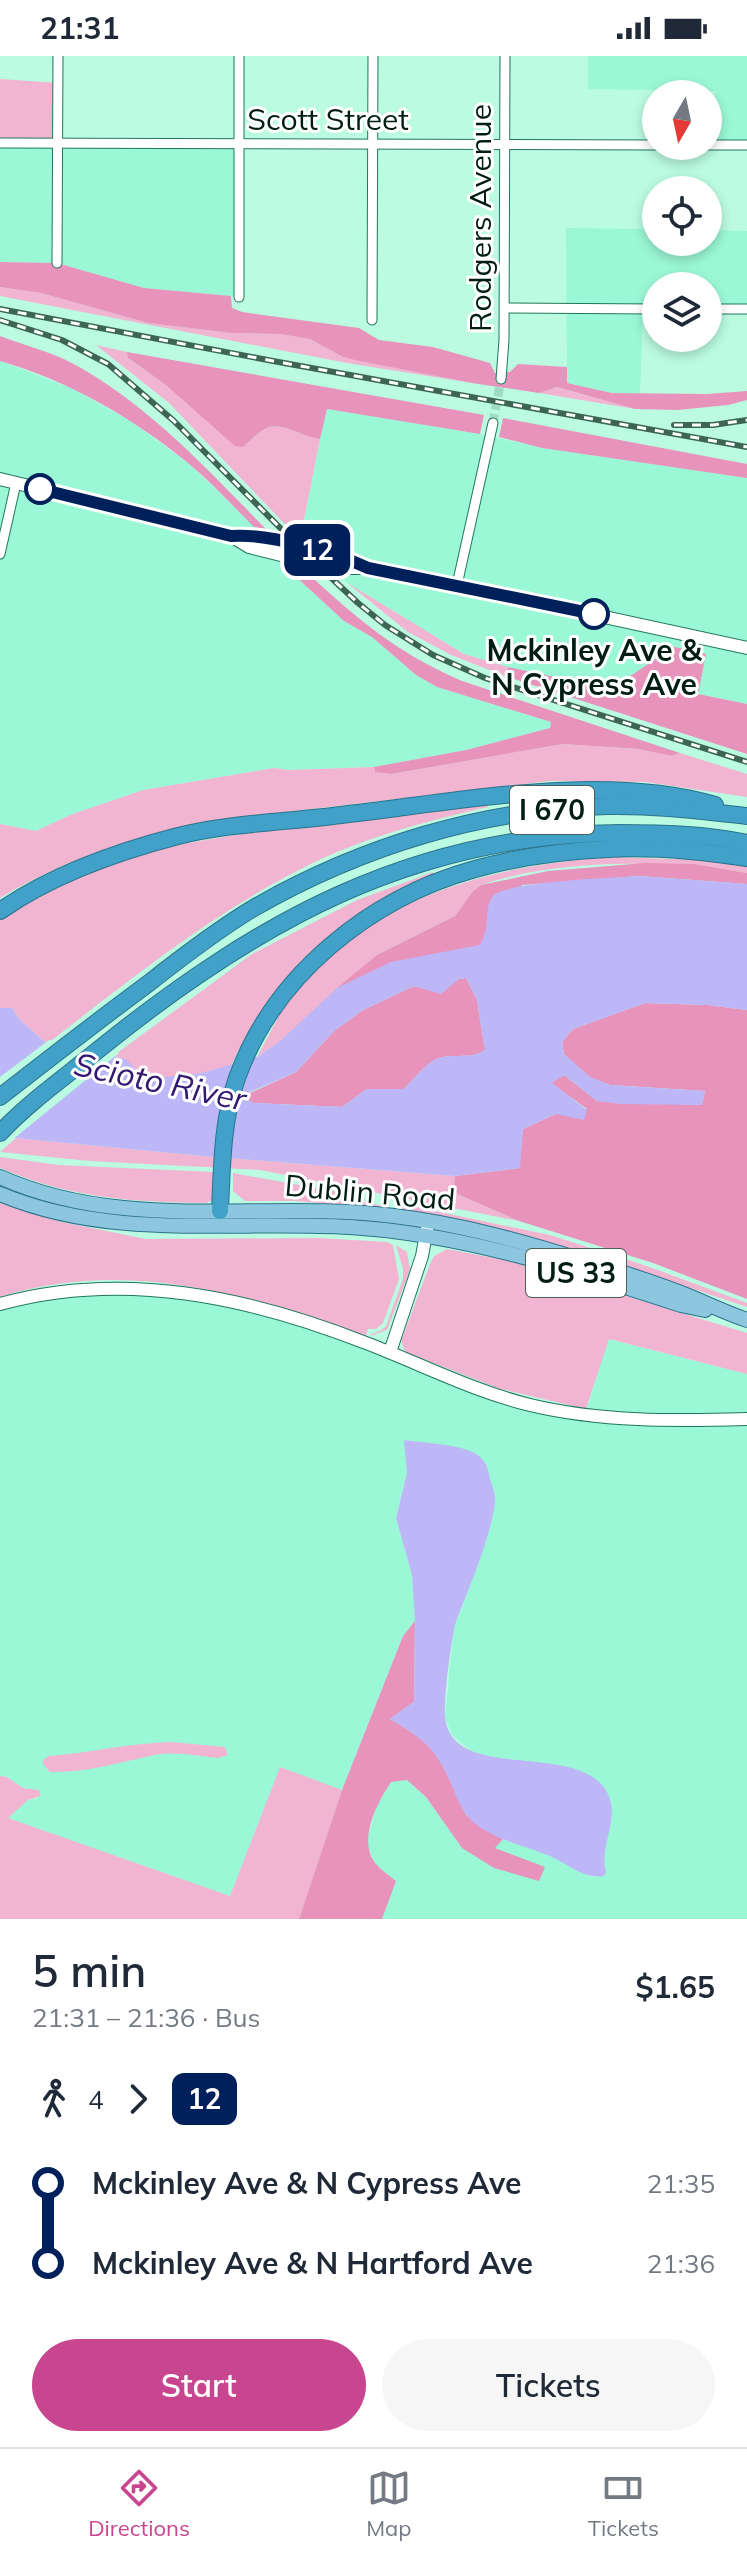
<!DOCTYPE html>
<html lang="en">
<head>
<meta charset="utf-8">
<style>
	:root { --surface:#fff; --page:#f6f6f7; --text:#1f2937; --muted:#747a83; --line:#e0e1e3; --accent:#c84690 }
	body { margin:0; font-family:Mulish,sans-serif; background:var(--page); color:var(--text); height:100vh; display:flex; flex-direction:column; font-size:30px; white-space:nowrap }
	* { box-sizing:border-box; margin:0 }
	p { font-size:26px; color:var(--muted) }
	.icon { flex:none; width:44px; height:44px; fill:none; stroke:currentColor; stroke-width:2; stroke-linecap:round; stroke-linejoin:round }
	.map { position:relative; height:1863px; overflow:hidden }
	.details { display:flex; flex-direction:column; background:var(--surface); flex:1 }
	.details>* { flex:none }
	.badge { padding:0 16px; border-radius:12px; font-size:28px; line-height:52px }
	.needle { width:52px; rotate:189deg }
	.tools { position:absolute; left:642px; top:24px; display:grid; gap:16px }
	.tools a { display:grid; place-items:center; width:80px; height:80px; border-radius:50%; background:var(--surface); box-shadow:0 4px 12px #0003; font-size:40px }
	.map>.badge { position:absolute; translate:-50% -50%; box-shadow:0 0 0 4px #fff }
	.legs { display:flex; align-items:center; gap:12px; height:88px; padding:0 32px; font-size:26px }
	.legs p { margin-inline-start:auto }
	.overview { display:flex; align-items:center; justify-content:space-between; height:136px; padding:0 32px }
	h1 { font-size:44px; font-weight:600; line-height:60px }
	.button { display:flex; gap:16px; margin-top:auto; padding:16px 32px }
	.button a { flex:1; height:92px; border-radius:48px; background:var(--accent); color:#fff; font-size:32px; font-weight:600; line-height:92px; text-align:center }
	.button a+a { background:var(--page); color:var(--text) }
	ul { padding:0 32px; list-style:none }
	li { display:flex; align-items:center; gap:28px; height:80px; font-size:30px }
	li i { display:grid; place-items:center; width:12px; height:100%; margin:0 10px; background:currentColor }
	li i::after { content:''; width:20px; height:20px; margin:-10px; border:6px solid; border-radius:50%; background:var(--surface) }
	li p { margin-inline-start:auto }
	li:first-child i { background:linear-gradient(#0000 50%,currentColor 0) }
	li:last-child i { background:linear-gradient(currentColor 50%,#0000 0) }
	.status { display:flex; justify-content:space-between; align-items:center; height:56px; padding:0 40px; background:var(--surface); direction:ltr }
	.status svg { height:22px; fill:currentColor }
	.tabs { display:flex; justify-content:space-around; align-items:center; height:112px; border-top:2px solid var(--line); background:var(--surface); font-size:22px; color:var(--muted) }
	.tabs a { display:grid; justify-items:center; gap:4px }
	.tabs .on { color:var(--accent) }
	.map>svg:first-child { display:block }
	.built { fill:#9bf8d6 }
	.green { fill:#f1b5d2 }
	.forest { fill:#e793bc }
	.water { fill:#bdb7f7; fill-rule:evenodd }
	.pier { fill:#bbfbe2 }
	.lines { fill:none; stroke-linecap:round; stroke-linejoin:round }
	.street-tunnel { stroke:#9fdac3; stroke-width:9; stroke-dasharray:9 4.5; stroke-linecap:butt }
	.street-casing { stroke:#20775e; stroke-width:11 }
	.secondary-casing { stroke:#20775e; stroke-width:14 }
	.primary-casing { stroke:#2a7389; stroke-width:16 }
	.highway-casing { stroke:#2a7389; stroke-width:18 }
	.street { stroke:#fff; stroke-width:9 }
	.secondary { stroke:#fff; stroke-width:12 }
	.primary { stroke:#8dc7df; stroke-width:14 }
	.highway { stroke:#41a1c9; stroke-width:16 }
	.rail-casing { stroke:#3d6556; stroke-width:6 }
	.rail { stroke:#fff; stroke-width:3; stroke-dasharray:9; stroke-linecap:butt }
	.line-1-casing { stroke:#fff; stroke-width:18 }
	.line-1 { stroke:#00205b; stroke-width:12 }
	.stop-1-dot { fill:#fff; stroke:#00205b; stroke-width:4 }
	.labels { text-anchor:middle; stroke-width:6; stroke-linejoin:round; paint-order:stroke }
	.shield { fill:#fff; stroke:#4c615a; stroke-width:2 }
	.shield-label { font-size:28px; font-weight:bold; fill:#001d13 }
	.street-label { font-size:30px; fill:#001d13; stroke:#fff }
	.stop-label { font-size:30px; font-weight:bold; fill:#001d13; stroke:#fff }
	.water-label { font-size:32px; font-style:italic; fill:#331872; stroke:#fff }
</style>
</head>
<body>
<div class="status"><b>21:31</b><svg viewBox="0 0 49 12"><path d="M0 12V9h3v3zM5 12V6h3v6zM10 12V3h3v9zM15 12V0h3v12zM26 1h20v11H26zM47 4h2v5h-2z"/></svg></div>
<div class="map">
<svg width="747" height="1863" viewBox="0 0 747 1863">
	<rect width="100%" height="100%" fill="#bbfbe2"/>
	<g class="built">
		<polygon points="588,0 747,0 747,89 716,89 715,35 588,33"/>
		<polygon points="0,87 239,88 239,241 144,232 57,207 0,206"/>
		<polygon points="566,172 656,173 656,186 708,186 708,174 747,175 747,253 708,253 708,230 656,230 656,253 643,253 640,338 612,337 567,327"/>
		<polygon points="0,305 71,332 132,366 189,408 254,470 267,474 303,513 295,520 344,565 372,581 416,619 437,631 551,666 550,672 466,694 374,711 288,714 274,712 143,734 70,759 36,775 0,768"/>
		<polygon points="326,353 480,378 542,392 747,422 747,648 698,638 666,589 660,600 611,633 508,611 464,598 346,526 300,484"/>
		<polygon points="116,1225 176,1229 239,1239 366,1280 500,1333 539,1344 587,1353 608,1283 747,1318 747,1863 382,1863 396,1825 374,1807 367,1786 378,1745 390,1726 407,1724 426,1741 462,1792 545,1812 494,1791 503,1783 551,1800 593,1821 606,1816 603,1805 612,1761 491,1701 471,1695 452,1679 445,1661 454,1572 470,1531 492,1459 495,1442 450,1391 405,1384 407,1417 396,1462 412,1519 415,1565 403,1580 342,1734 280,1712 230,1840 7,1762 28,1744 37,1743 39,1734 23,1732 7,1721 0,1720 0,1241 42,1231"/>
	</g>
	<g class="green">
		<polygon points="0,23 58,27 58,87 0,87"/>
		<polygon points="0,231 41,237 148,267 231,277 280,278 310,283 343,301 472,327 347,307 0,240"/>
		<path d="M96 289 127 296 129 303 166 329 243 391C250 385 260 374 269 371 285 367 304 382 320 383L300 484 169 347Z"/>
		<polygon points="557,331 635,353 539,337"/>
		<polygon points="346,526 464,598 508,611 505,620 451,599 408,576"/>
		<path d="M563 688 638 693 672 700 680 697 747 718V741L645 726 550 725 227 763C146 776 71 800 0 842V768L36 775 70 759 143 734 274 712 288 714 374 711 375 716 391 718Z"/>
		<path d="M487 747 488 751C431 764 373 779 319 804 220 851 133 921 47 988L20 964 12 952H0V863L76 821 105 809 164 791 235 779Z"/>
		<path d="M616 801 701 804 747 810V817C665 804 561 802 481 829L473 835 455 860 377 899 279 986 257 1001C269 980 279 956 294 937 372 839 497 808 616 801Z"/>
		<path d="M433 816V819C337 865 277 912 231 1010 206 1016 170 1028 144 1019 130 1014 135 1004 113 1000L252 898 357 844Z"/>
		<polygon points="16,1082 203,1100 455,1120 454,1130 457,1138 519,1165 260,1114 90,1105 0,1096"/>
		<path d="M0 1101 59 1109 214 1116 215 1138 212 1144 206 1147C131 1146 70 1142 0 1112Z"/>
		<polygon points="233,1117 361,1140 362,1145 394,1153 294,1145 245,1145 233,1135"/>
		<path d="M0 1147 62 1166 146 1183 319 1182 387 1186 393 1189 399 1223 383 1267 376 1273H368L366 1280C245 1239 128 1201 0 1241Z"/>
		<path d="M397 1147 550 1179 647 1210 747 1247V1251C633 1213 522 1172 403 1154Z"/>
		<polygon points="396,1189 407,1196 410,1214 387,1274 370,1280 371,1278 380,1275 386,1270 403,1223 403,1213"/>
		<polygon points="447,1193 515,1206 747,1277 747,1318 609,1283 586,1353 500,1333 405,1296 401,1285 430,1208 434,1200"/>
		<path d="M171 1686 225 1691 228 1699 218 1702C198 1700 175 1695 155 1699 119 1706 88 1717 50 1716L43 1708V1704L49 1700C90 1697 130 1687 171 1686Z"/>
		<polygon points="280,1711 342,1734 299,1863 0,1863 0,1720 7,1721 23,1732 39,1734 41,1740 28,1744 8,1762 230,1840"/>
	</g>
	<g class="forest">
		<polygon points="0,206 57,207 144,232 231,240 232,252 242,256 359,272 379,284 433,291 490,307 495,317 510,316 518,308 567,311 567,327 612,337 707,338 747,335 747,344 728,349 678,354 635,353 557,331 539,337 472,327 355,304 343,301 310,283 280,278 231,277 148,267 41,237 0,231"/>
		<path d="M0 280C23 289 48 295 70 306 147 347 206 412 267 474L254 471C232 449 211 426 188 407 133 362 69 325 0 305Z"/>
		<path d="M127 296 484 359 480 378 327 353 320 383C304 382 285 367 269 371 260 374 250 385 243 391L235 390 166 329 128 302Z"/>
		<polygon points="503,362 747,408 747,422 542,392 499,381"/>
		<path d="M303 513C356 562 395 596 462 625L680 697 672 700 638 693 563 688 391 718 375 716 374 711 466 694 550 672 551 666 437 631 416 619 372 581 344 565 294 519Z"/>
		<polygon points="666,589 706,598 698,638 747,648 747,698 505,620 508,611 611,633 660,600"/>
		<polygon points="645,807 693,808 747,817 747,828 639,820 522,829 480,889 337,932 377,899 455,860 473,835 481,829 548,815"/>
		<path d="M466 922 477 944 485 994C471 1005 449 995 433 1005 423 1011 413 1024 404 1033H367L342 1051 253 1047 248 1044 250 1037 296 1016 334 975 363 954 414 930 441 937 459 923Z"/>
		<polygon points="645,947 708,949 747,954 747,1243 653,1207 519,1165 457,1138 454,1130 455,1120 519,1112 523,1073 556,1058 587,1053 551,1027 564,1019 597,1045 702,1049 705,1035 610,1029 589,1021 564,998 562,986 573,973"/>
		<path d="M415 1565 414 1646 390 1663 424 1683 440 1703 466 1759 503 1783 495 1792 545 1811 539 1825 494 1812 462 1792 426 1741 407 1724 391 1726C377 1747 357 1785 376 1808 382 1815 390 1820 396 1825L382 1863H299L342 1734 403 1580Z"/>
	</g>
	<g class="water">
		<path d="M639 820 747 828V954L708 949 645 947 573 973 562 986 564 998 590 1021 610 1029 705 1035 702 1049 621 1048 597 1045 564 1019 552 1027 587 1054 584 1064 556 1058 523 1073 520 1112 455 1120 203 1100 15 1082 0 1076V952H12L20 964 47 988 126 1003 140 1018 157 1022 202 1017 257 1001 279 986 337 932 391 906 480 889C491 871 484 852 492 841 503 825 615 822 639 820ZM466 922 477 944 485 994C470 1005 449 995 433 1005 423 1011 413 1024 404 1033H367L342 1051 254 1047 248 1044 250 1036 296 1016 334 975 363 954 414 930 441 938 459 923Z"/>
		<path d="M404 1384C422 1387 461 1388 476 1398 486 1404 488 1412 490 1423 492 1429 494 1435 495 1441 496 1462 475 1519 466 1540 462 1551 456 1563 454 1574 450 1596 444 1638 445 1659 449 1730 581 1682 608 1738 620 1764 599 1790 606 1816L604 1820C584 1823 569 1809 552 1801 527 1790 481 1781 465 1757 458 1747 454 1734 449 1723 434 1690 420 1681 390 1663L414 1646 415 1565 412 1519 396 1462 407 1417Z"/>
	</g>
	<polygon class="pier" points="49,984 119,997 12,1084 0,1080 0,1021"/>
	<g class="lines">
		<polyline class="street-tunnel" points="493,367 501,323"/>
		<g class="street-casing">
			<g id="street">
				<polyline points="0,87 656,89"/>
				<polyline points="708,89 747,89"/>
				<polyline points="57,207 58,0"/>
				<polyline points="239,241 239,0"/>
				<polyline points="505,252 656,253"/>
				<polyline points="708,253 747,253"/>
				<polyline points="372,264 373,0"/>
				<polyline points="501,323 504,284 505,0"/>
				<polyline points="0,498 16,427"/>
				<polyline points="457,529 493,367"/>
			</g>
		</g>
		<g class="secondary-casing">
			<g id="secondary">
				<polyline points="0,423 179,466 231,480 249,491 309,506 340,512 368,512 457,529 747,592"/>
				<polyline points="232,480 248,479 343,500 365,511"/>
				<path d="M0 1248C124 1214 249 1241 366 1287 421 1308 473 1335 530 1349 601 1366 675 1365 747 1363"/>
				<polyline points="390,1296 422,1200 427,1173"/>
			</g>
		</g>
		<g class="primary-casing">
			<g id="primary">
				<path d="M0 1121C124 1177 263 1144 394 1160 461 1168 524 1186 588 1206 621 1216 654 1226 686 1239 706 1247 726 1257 747 1264"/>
				<path d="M0 1138C112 1185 232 1164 350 1171 463 1178 574 1214 681 1249L705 1254"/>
			</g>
		</g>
		<g class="highway-casing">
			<g id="highway">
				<path d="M0 855C53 818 116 796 178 780 230 767 288 766 341 759 456 746 602 716 715 749"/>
				<path d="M0 1041C50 1002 99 964 149 927 182 901 216 875 252 853 359 791 484 752 608 750 655 749 701 755 747 760"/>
				<path d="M0 1077C29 1046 65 1021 98 994 255 867 412 778 620 777 661 777 707 778 747 787"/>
				<path d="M220 1155C222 1110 222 1065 237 1022 274 919 370 842 475 813 518 801 563 795 607 793 654 790 701 795 747 802"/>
			</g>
		</g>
		<use href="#street" class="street"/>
		<use href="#secondary" class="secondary"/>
		<use href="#primary" class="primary"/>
		<use href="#highway" class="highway"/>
		<g class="rail-casing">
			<g id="rail">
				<polyline points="0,253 273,305 747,391"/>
				<polyline points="0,264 62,284 108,308 174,365 312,504 358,547 385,569 433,599 485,622 747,706"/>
				<polyline points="674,369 713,369 747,364"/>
			</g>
		</g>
		<use href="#rail" class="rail"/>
	</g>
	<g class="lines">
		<g class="line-1-casing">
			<path id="line-1" d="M40 433 231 480C268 477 334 496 368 512L594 558"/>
		</g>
		<use href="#line-1" class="line-1"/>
	</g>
	<g class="stop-1-dot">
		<circle cx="40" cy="433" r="14"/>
		<circle cx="594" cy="558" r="14"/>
	</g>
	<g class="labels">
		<g class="shield">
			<rect x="510" y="730" width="84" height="48" rx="6"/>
			<rect x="526" y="1193" width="100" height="48" rx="6"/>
		</g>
		<g class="shield-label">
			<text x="552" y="764">I 670</text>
			<text x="576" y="1227">US 33</text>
		</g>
		<g class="street-label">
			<text x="328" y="74">Scott Street</text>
			<text transform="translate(481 162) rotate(-90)" y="10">Rodgers Avenue</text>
			<text transform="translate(370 1137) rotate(5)" y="10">Dublin Road</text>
		</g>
		<g class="stop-label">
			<text x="594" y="605">Mckinley Ave &amp;<tspan x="594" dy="34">N Cypress Ave</tspan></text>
		</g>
		<g class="water-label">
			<text transform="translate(160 1026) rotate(12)" y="11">Scioto River</text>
		</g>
	</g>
</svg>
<div class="tools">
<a><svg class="needle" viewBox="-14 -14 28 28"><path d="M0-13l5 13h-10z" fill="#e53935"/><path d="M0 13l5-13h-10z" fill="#747a83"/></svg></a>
<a><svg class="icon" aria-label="locate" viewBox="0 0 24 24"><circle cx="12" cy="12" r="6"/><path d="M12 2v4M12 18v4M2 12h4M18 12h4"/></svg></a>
<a><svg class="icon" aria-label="layers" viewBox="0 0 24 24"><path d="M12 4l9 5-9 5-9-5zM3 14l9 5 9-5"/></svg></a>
</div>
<b class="badge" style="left:317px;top:494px;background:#00205b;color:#fff">12</b>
</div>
<section class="details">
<div class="overview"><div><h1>5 min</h1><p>21:31 – 21:36 · Bus</p></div><b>$1.65</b></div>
<div class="legs"><svg class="icon" aria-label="walk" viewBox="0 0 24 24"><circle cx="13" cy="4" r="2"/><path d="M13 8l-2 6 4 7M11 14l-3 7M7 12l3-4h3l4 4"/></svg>4<svg class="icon" aria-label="forward" viewBox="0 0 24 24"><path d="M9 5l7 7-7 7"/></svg><b class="badge" style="background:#00205b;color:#fff">12</b></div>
<ul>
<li><i style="color:#00205b"></i><b>Mckinley Ave &amp; N Cypress Ave</b><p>21:35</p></li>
<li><i style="color:#00205b"></i><b>Mckinley Ave &amp; N Hartford Ave</b><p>21:36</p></li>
</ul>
<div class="button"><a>Start</a><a>Tickets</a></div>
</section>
<nav class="tabs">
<a class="on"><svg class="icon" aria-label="directions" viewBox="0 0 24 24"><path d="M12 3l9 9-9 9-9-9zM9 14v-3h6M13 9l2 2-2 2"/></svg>Directions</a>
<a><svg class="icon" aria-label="map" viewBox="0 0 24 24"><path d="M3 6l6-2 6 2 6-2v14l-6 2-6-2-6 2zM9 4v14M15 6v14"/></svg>Map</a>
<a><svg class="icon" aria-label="tickets" viewBox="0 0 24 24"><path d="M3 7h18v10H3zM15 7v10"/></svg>Tickets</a>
</nav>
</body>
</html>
